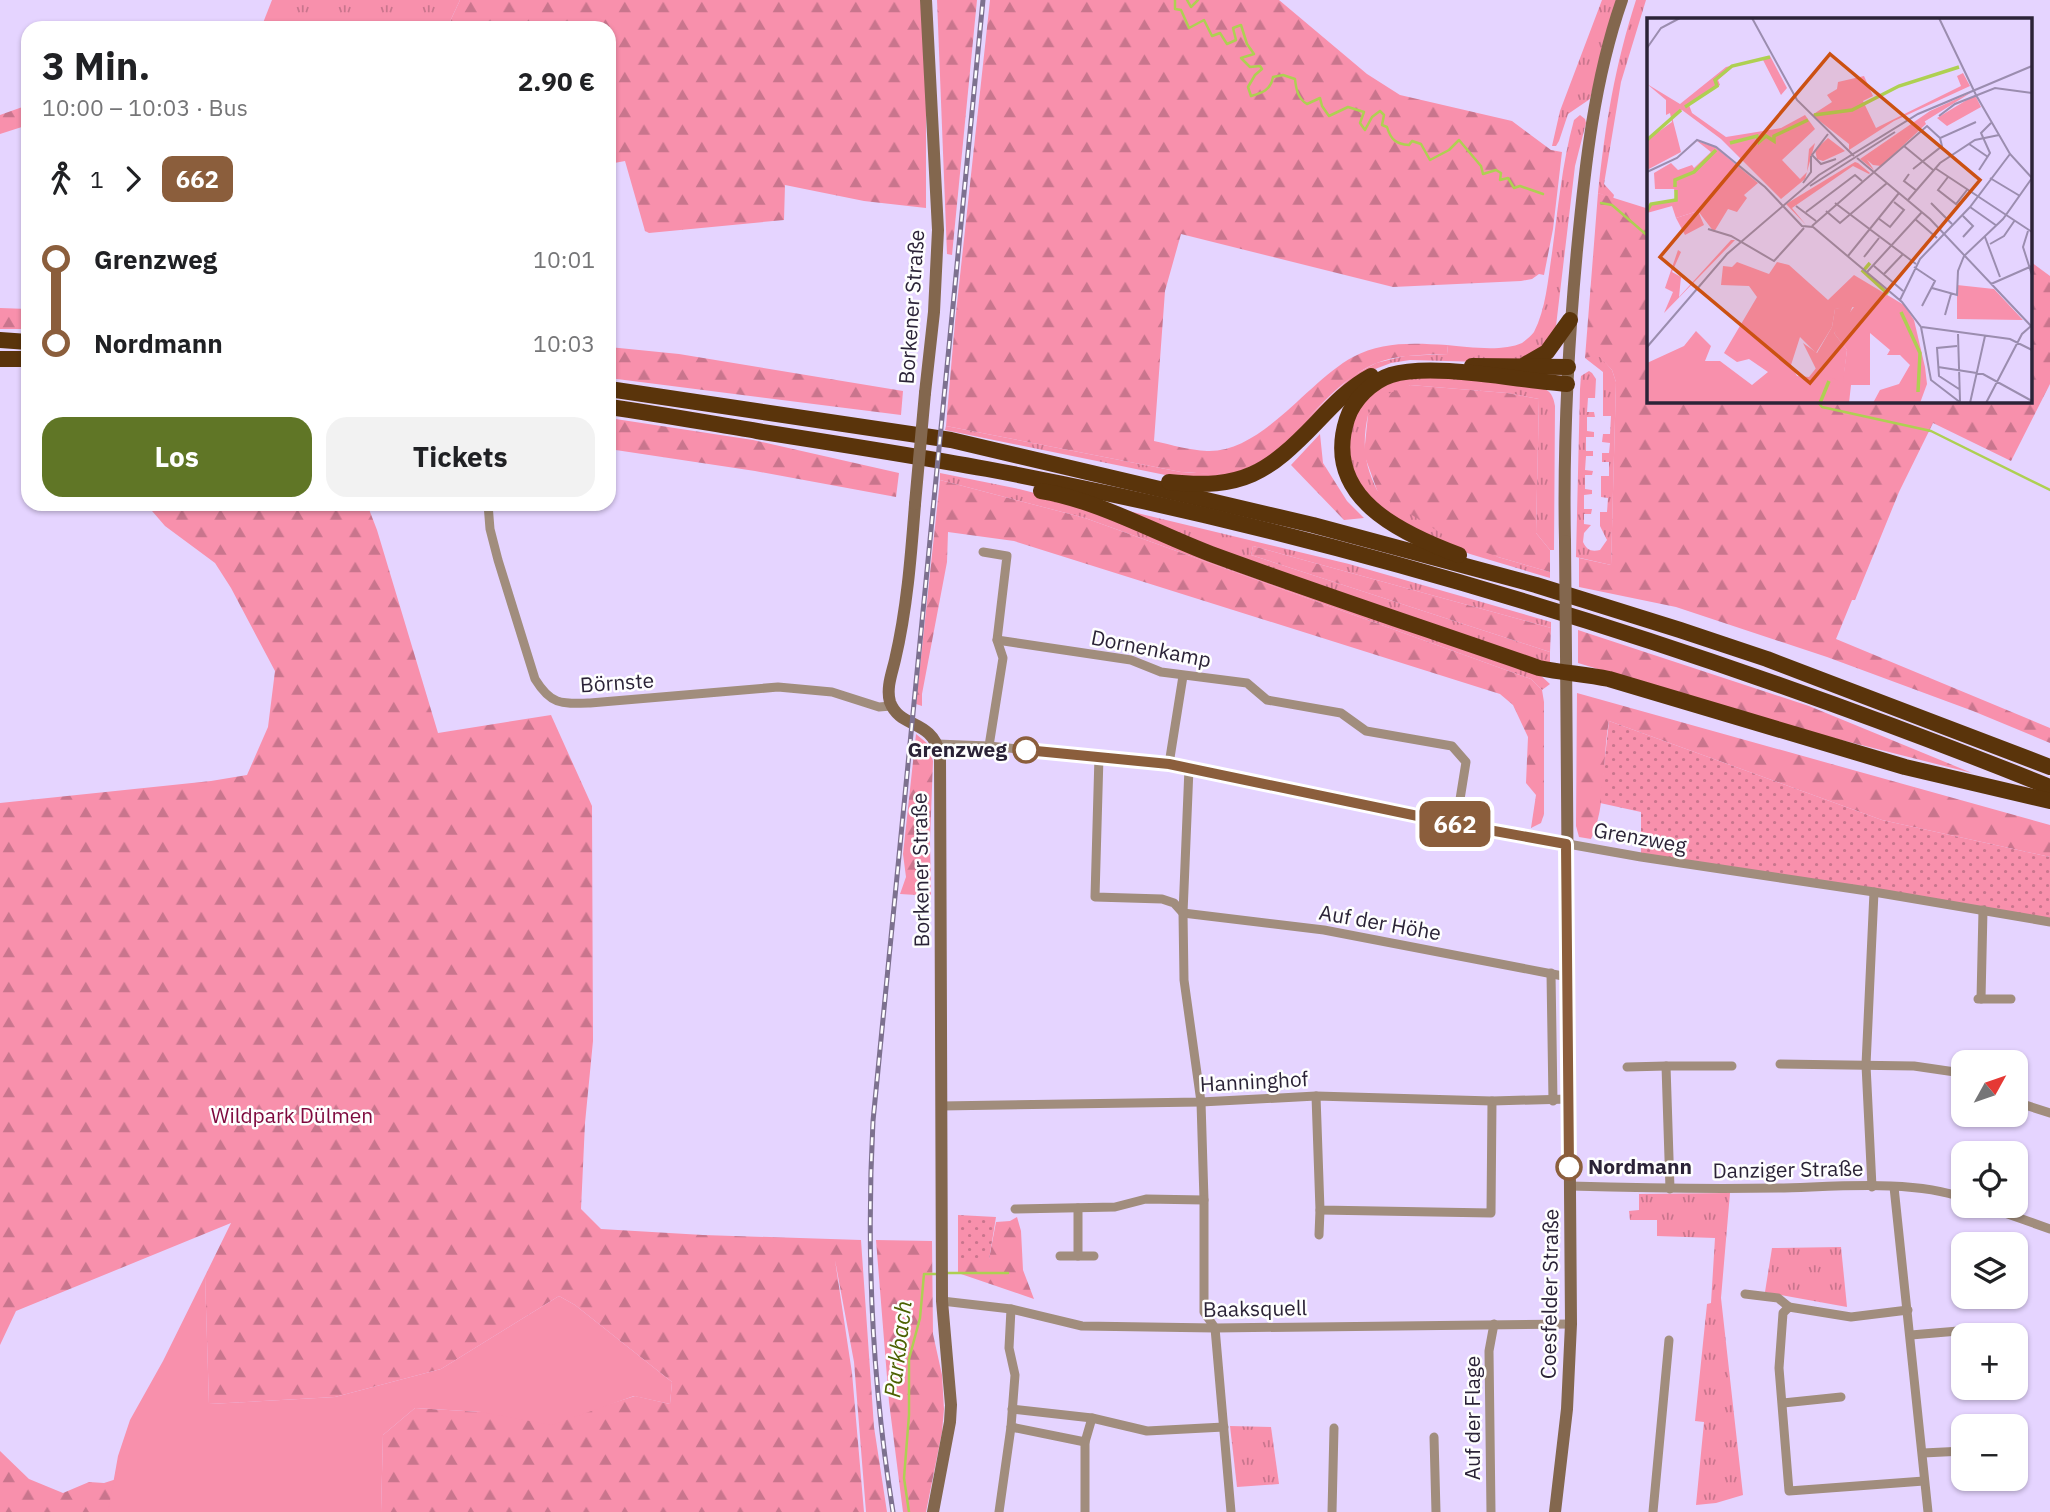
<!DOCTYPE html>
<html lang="de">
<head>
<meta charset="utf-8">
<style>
	:root { --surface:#fff; --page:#f2f2f2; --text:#202124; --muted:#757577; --accent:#607626 }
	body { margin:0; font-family:"IBM Plex Sans",sans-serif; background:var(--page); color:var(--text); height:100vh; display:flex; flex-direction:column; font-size:26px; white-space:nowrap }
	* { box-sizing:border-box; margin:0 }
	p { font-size:23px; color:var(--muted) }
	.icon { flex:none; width:38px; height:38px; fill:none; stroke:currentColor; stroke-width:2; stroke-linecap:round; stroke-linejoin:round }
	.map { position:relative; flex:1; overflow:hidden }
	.drawer { position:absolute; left:21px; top:21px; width:595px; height:490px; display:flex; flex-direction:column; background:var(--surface); border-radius:21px; box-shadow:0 2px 5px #0004 }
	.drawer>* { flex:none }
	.badge { padding:0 14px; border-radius:10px; font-size:24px; line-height:46px }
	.needle { width:46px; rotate:50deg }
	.buttons { position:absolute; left:1951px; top:1050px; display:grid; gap:14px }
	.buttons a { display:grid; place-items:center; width:77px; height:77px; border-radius:14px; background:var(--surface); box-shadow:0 2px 5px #0004; font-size:35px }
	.map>.badge { position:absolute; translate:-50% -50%; box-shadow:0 0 0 4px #fff }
	.legs { display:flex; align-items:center; gap:10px; height:77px; padding:0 21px; font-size:23px }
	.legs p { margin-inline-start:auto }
	.head { display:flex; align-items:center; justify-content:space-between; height:119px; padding:0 21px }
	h1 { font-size:38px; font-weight:700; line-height:52px }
	.primary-button { display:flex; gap:14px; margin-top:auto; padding:14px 21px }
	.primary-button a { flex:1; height:80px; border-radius:21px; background:var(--accent); color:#fff; font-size:28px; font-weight:700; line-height:80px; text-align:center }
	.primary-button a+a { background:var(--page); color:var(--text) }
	ul { padding:0 21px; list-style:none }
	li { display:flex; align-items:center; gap:24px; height:84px; font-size:26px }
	li i { display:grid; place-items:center; width:10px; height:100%; margin:0 9px; background:currentColor }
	li i::after { content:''; width:18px; height:18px; margin:-9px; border:5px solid; border-radius:50%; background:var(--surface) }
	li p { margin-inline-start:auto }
	li:first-child i { background:linear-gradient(#0000 50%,currentColor 0) }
	li:last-child i { background:linear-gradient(currentColor 50%,#0000 0) }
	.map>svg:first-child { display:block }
	.grass { fill:url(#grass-tufts) }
	.forest { fill:url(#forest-firs) }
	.garden { fill:url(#garden-dots) }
	.pitch { fill:#f890ac }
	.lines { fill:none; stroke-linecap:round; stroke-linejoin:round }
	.stream { stroke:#aed052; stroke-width:2.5 }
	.street { stroke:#a18d7d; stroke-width:9 }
	.secondary { stroke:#83674e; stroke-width:12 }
	.highway { stroke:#5a340b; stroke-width:16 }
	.rail-casing { stroke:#7d718f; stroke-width:5 }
	.rail { stroke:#fefefe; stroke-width:2.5; stroke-dasharray:8; stroke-linecap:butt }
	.secondary-bridge { stroke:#83674e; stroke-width:12 }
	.line-1-casing { stroke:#fff; stroke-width:16 }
	.line-1 { stroke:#8b5e3c; stroke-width:10 }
	.stop-1-dot { fill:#fff; stroke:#8b5e3c; stroke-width:3.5 }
	.labels { text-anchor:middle; stroke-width:5; stroke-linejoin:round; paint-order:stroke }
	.street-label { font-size:21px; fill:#2b2337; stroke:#fefefe }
	.stop-label { font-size:21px; font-weight:bold; fill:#2b2337; stroke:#fefefe; text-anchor:end }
	.park-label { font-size:21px; fill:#7e083d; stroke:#fefefe }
	.water-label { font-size:23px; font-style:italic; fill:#4c6100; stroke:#fefefe }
	.inset-river { fill:none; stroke:#aed052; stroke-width:3.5 }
	.inset-road { fill:none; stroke:#9b8daf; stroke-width:2 }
	.view { fill:#cc5112; fill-opacity:0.15; stroke:#cc5112; stroke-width:3.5 }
	.inset-edge { fill:none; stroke:#2b2337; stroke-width:3.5 }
</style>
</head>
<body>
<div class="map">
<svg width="2050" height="1512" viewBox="0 0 2050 1512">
	<defs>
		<pattern id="grass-tufts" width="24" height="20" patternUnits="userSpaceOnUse" patternTransform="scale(1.75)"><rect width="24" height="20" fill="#f890ac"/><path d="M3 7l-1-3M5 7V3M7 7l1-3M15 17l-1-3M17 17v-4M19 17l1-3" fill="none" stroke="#c9758d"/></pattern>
		<pattern id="forest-firs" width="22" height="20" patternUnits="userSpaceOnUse" patternTransform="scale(1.75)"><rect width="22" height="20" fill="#f890ac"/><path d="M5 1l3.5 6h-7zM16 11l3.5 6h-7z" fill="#c9758d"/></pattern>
		<pattern id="garden-dots" width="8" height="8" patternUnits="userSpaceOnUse" patternTransform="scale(1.75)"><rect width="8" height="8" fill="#f890ac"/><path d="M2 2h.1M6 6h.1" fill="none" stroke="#c9758d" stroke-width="1.8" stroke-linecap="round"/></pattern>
	</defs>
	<rect width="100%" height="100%" fill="#e5d4ff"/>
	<g class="grass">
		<polygon points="272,0 460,0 447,28 261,28"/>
		<polygon points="1602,0 1616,0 1590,99 1568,114 1559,141 1556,146 1552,146 1560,111"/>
		<path d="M1636 0H1646L1621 82 1604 184 1614 195 1613 199 1598 193C1605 126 1615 65 1636 0Z"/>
		<path d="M1580 115 1585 119 1586 123 1575 166 1556 326 1551 338 1528 359 1482 362 1410 360 1391 363 1370 371 1274 456 1224 478 1185 479 945 430 946 426 1181 472 1219 474 1282 442 1352 376 1376 363 1405 356 1448 354 1447 345C1467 347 1503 352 1522 343 1526 340 1531 336 1534 332 1546 309 1548 279 1552 253 1558 209 1562 163 1574 120Z"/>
		<path d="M1598 354 1612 370 1616 382 1611 565 1576 557 1580 389 1581 376 1589 371 1592 373 1596 379 1595 398H1588L1587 412H1594L1595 417H1587V431L1594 432V437H1586V451H1593V456H1586L1585 470 1593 471 1592 475H1585V489L1592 490V494L1584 495V509H1592L1591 514H1584V524L1591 525 1584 533 1583 542C1587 550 1591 552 1600 550L1607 540 1600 526V512H1607L1608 498 1601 497V476H1609V462H1602V453H1609L1610 443 1602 442 1603 434H1610L1611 416H1603V372L1585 358Z"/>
		<path d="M1411 374C1435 376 1535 380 1548 391 1553 395 1554 401 1555 406L1554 550H1550L1536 533 1539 399 1507 393 1410 385 1368 415C1362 443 1364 464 1377 490L1498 557 1550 572V578L1470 554 1429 538 1374 506 1348 465 1351 417 1369 392Z"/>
		<polygon points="940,473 1019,489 1070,502 1539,674 1550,684 1542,690 1531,679 1085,518 940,480"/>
		<polygon points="1112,507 1349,564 1551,622 1551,628 1253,546 1251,555 1550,652 1550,662 1543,662 1215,552"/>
		<path d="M930 840 931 895H916C917 890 921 882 921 877 921 860 900 852 930 840Z"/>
		<polygon points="1730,1193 1721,1298 1743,1495 1716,1503 1696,1505 1704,1422 1695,1421 1707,1304 1711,1303 1715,1238 1657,1236 1657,1220 1630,1220 1629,1211 1639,1210 1639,1194"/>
		<polygon points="1841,1247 1847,1307 1765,1292 1772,1248"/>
		<polygon points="1230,1426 1271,1427 1279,1484 1237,1487"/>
	</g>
	<g class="forest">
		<polygon points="460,0 921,0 926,95 926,208 864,201 785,185 784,220 649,233 645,231 625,161 609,164 609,28 447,28"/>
		<polygon points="937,0 977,0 952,255 947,254"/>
		<path d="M990 0H1279L1367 74 1400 95 1512 121 1551 150 1562 152 1553 229 1544 275 1539 274 1532 279 1521 281 1393 287 1181 234 1165 291 1154 441C1172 445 1189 450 1207 451 1262 453 1308 381 1353 357 1382 341 1414 343 1447 345L1448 354C1423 355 1398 354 1374 364 1316 390 1286 467 1218 474 1206 475 1193 472 1181 472L946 426 955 322Z"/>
		<polygon points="28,105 28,125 0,134 0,115"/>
		<polygon points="1598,193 1649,209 1649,401 2031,401 2031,262 2050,276 2050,384 2011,461 1933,423 1899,492 1855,600 1852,600 1836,639 2050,728 2050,743 1973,711 1827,657 1676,607 1579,587 1579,558 1611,565 1616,382 1612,370 1598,355 1585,358"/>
		<polygon points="0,308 28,309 28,329 0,329"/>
		<polygon points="609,347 679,354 903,391 901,415 609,378"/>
		<polygon points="1410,385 1507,393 1539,399 1536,533 1550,550 1550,572 1498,557 1452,540 1391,502 1377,490 1364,454 1368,415 1374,404 1385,395"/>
		<polygon points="609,418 753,440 899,473 896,497 755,471 609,449"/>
		<polygon points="1320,434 1323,463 1347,501 1364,518 1344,520 1291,465"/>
		<polygon points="940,480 1085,518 1531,679 1542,690 1544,702 1544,814 1541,823 1531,828 1536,795 1526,783 1528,737 1513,705 1500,694 1014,541 948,532 947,562 922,694 922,706 916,704"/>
		<polygon points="146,504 367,504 377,530 438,733 551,715 592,806 593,1041 585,1123 581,1209 601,1229 703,1235 861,1240 874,1427 887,1512 866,1512 854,1362 835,1260 852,1373 864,1512 381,1512 383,1435 415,1408 481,1412 603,1406 635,1396 670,1404 672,1382 575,1305 559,1296 441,1369 335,1397 209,1404 205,1276 231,1223 16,1311 0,1345 0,803 211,781 247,775 268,727 275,671 231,588 215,563 165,526"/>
		<polygon points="1253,546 1551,628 1550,652 1251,555"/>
		<polygon points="1578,630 1809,706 1972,773 1790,727 1578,663"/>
		<path d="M1577 693 2050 825V857L1882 820 1609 721C1602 757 1607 806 1591 839L1579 837 1576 826Z"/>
		<path d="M916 734 928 744 933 761 930 840C910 848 912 855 921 872L916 895 900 894 906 877 903 854Z"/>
		<polygon points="1017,1217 1021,1231 1023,1270 1034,1299 958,1273 958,1259 989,1259 996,1222 1010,1221"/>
		<polygon points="876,1240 932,1241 933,1334 942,1375 944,1409 942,1432 926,1512 903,1512 889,1402"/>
		<polygon points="0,1451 29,1479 63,1493 89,1482 104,1483 126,1476 138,1512 0,1512"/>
	</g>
	<g class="garden">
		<polygon points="1609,721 1882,820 2050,857 2050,922 1641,857 1641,812 1600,803"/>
		<polygon points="958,1215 996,1217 989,1260 958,1259"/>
	</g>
	<polygon class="pitch" points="205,1276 209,1404 335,1397 441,1369 559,1296 575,1305 672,1382 670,1404 634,1396 552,1425 481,1412 415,1408 383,1435 381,1512 108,1512 118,1456 130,1420 163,1361"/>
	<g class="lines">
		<g class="stream">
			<path d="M1175 0V9L1181 10 1189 28 1204 20 1212 36 1220 33 1227 44 1236 40 1233 28 1241 25 1247 44 1254 54 1241 58 1250 67 1260 66 1262 69 1255 75 1248 87 1251 96C1262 93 1271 90 1273 77L1283 75 1295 79C1296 89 1298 99 1307 104L1320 98 1322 106 1329 116 1348 107 1364 112 1360 123 1365 130 1372 117 1380 111 1384 115 1382 125 1387 127C1391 140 1396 144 1409 145L1412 141 1421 144 1430 160 1449 150 1459 140 1481 166 1483 174 1496 170 1501 173 1500 180 1508 178 1514 188 1520 186 1543 194"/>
			<polyline points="1187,0 1191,7 1198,0"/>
			<polyline points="1601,203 1612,205 1649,237"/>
			<polyline points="1817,401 1822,407 1931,431 2050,490"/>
			<polyline points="945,1273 1008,1273"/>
			<polyline points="909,1512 904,1478 909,1415 909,1359 920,1318 924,1274 938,1274"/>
		</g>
		<g class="street">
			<path d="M488 504 490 529 498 560 535 679C551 705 561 704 590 703L778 687 832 692 879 707 891 706"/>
			<polyline points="983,552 1007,556 997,640 1003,658 989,746"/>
			<polyline points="997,640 1131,660 1161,672 1247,683 1267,700 1341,713 1366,731 1452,746 1466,762 1456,824"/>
			<polyline points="937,744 989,746 1169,764 1456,824 1641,857 1874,892 2050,922"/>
			<polyline points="1099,756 1095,897 1162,899 1174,903 1183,913 1324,930 1568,977"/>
			<polyline points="1169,764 1183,676"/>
			<polyline points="1189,768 1183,913 1184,980 1201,1102 1204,1200 1204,1312 1215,1328 1231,1512"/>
			<polyline points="1551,973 1553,1101"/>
			<polyline points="1978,999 2011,999"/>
			<polyline points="1981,999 1983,910"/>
			<polyline points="1780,1064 1914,1066 1955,1072 1964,1083"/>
			<polyline points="1627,1067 1666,1066"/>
			<polyline points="1316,1096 1320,1210 1491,1213 1492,1101"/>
			<polyline points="2016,1102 2050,1113"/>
			<polyline points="941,1106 1201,1102 1316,1096 1492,1101 1569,1099"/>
			<path d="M1570 1186C1639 1188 1709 1189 1778 1188 1833 1187 1912 1179 1964 1198"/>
			<polyline points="1872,1187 1866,1065 1874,892"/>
			<polyline points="1894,1187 1928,1512"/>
			<polyline points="1670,1189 1666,1066 1732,1066"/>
			<polyline points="1985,1206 2050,1229"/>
			<polyline points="1078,1208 1078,1256 1094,1256"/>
			<polyline points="1015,1209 1115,1207 1146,1199 1204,1200"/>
			<polyline points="1319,1235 1320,1210"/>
			<polyline points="1060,1256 1078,1256"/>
			<polyline points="1745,1294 1778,1298 1789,1307"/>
			<polyline points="942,1301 1011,1309 1082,1326 1215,1328 1571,1324"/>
			<polyline points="1908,1310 1851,1317 1789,1307 1783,1313 1779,1368 1789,1491 1924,1481"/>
			<polyline points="1911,1335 1982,1329"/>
			<polyline points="1783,1403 1841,1397"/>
			<polyline points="1012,1409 1092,1418 1147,1431 1224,1427"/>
			<polyline points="1011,1427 1085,1442"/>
			<polyline points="1434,1437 1436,1512"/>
			<polyline points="1923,1453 1964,1451"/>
			<polyline points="999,1512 1011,1427 1015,1375 1009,1348 1011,1309"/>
			<polyline points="1085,1512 1085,1442 1092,1418"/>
			<polyline points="1332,1512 1334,1428"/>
			<polyline points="1491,1512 1489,1351 1494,1324"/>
			<polyline points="1653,1512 1669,1340"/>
		</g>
		<g class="secondary">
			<polyline points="925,393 934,312 938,230 926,0"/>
			<path d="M915 504C911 556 907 609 895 660 892 673 886 688 890 702 900 729 931 718 940 754L942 1301 951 1405 950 1422 933 1512"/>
			<path d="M1565 541C1563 444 1568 347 1577 250 1585 166 1594 80 1622 0"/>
			<polyline points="1555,1512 1567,1409 1571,1324 1566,655"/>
		</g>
		<g class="highway">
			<polyline points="0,340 28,342"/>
			<polyline points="0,359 28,359"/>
			<polyline points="1526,364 1547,352 1570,320"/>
			<polyline points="1472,366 1568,367"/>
			<polyline points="609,389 951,440 1313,525 1536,585 1680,630 1767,659 2050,767"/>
			<path d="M609 407C659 414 708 423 757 431 834 443 911 455 987 469 1349 537 1709 650 2050 787"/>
			<path d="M1169 482C1243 490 1268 473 1317 422 1333 405 1350 387 1371 376"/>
			<path d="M1041 491C1097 500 1158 534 1211 554 1320 594 1430 630 1539 668 1563 673 1585 674 1609 679L1905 767 2050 801"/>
			<path d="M1459 555C1400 533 1322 497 1347 419 1353 400 1372 381 1391 375 1434 362 1520 381 1567 384"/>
		</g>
		<g class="rail-casing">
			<path id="rail" d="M893 1512C872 1382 866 1253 873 1121L983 0"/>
		</g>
		<use href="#rail" class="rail"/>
		<g class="secondary-bridge">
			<polyline points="915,504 925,393"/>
			<polyline points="1565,541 1566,655"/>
		</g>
	</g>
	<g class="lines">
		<g class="line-1-casing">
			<polyline id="line-1" points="1026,750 1169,764 1456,824 1566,844 1569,1167"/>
		</g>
		<use href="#line-1" class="line-1"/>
	</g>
	<g class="stop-1-dot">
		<circle cx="1026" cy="750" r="12"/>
		<circle cx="1569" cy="1167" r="12"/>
	</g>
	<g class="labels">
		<g class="street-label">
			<text transform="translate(912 307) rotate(-86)" y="7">Borkener Straße</text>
			<text transform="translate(1151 649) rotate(11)" y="7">Dornenkamp</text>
			<text transform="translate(617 683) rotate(-4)" y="7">Börnste</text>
			<text transform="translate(1640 838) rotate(10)" y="7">Grenzweg</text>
			<text transform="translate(921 870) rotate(-91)" y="7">Borkener Straße</text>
			<text transform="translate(1380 923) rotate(10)" y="7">Auf der Höhe</text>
			<text transform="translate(1254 1082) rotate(-3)" y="7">Hanninghof</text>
			<text transform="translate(1788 1170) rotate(-1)" y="7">Danziger Straße</text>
			<text transform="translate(1550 1294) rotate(-89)" y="7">Coesfelder Straße</text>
			<text transform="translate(1255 1309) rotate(-1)" y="7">Baaksquell</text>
			<text transform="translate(1473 1418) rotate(-90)" y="7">Auf der Flage</text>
		</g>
		<g class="stop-label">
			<text x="1007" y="757">Grenzweg</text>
			<text x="1588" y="1174" text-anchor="start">Nordmann</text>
		</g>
		<g class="park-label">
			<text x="292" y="1123">Wildpark Dülmen</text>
		</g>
		<g class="water-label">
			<text transform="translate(898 1349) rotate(-83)" y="8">Parkbach</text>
		</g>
	</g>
	<g transform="translate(1647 18)">
		<rect width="385" height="385" fill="#e5d4ff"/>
		<path d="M51 193 57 207 38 217 29 200ZM310 267 347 271 376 302 310 301Z" fill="#f890ac"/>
		<path d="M123 38 140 70 134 77 116 42H107L86 49 71 62 73 67 42 87 45 95 79 119 134 110 158 97 168 111 135 142 153 161 160 154 162 131 168 125 158 161 134 181 74 121 35 92 25 99 34 134 0 152V122L25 104 23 95 19 97V82L0 66 33 86 79 49ZM316 55 323 68 247 103 202 132V126L165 97 185 84 180 77 190 71 191 64 217 58 226 78 216 83 229 110 314 68 310 58ZM325 74 219 140 227 152 213 141 283 93ZM181 120 198 133 176 143 170 141 168 132ZM50 123 68 129 111 165 97 177 100 180 90 194 81 191 67 214 51 193 29 200 25 188 0 195 4 187 30 181 27 171H8L7 155 24 145 31 152 45 147 47 150 64 134ZM208 144 211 145 223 155 222 156 206 148 145 190 159 207 139 186ZM84 222H88L17 295 26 274 18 270 31 232 34 234 25 254 34 259 32 279ZM90 244 122 256 130 244 142 247 181 282 207 257 257 287 267 302 278 349 280 366 273 385H226L233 372 252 366 263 347 253 337H240L243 332 223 315V367H204L202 385H0V345L37 328 49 313 64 328 58 343H73L105 367 121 354 102 341 90 344 77 335 110 279 102 268 74 267 76 248 85 249ZM207 289 187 315 200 332 197 354 170 349 162 359 150 358 144 347 153 319 169 335 185 309 188 291Z" fill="#f890ac" fill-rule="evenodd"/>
		<path d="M328 77 334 89 300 108 290 100ZM277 102 279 106 234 148 226 147 218 140Z" fill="#f890ac"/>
		<path d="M206 287 200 303 187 315 200 332 196 365 170 353 156 325 170 335 185 309 188 291Z" fill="#f890ac"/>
		<path class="inset-river" d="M38 89 70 68 68 62 85 48 123 39M167 97 205 92 252 68 312 49M0 122 34 92M83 125 110 118 112 124 119 118 127 123V118L161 102M28 169V162L47 154 69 132M0 193 4 186 29 182V172M223 245 216 253 241 276M254 294 273 335 271 374M173 385 182 363"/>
		<path class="inset-road" d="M51 0H87M105 0 150 82 207 138M292 0 329 77 363 136 385 160M0 30 14 10 33 0M292 98 308 86 348 70 385 75M181 116 165 137 174 146 189 141M322 126 341 139M257 128 286 152M210 140 283 201 385 309M288 150 385 214M266 151 295 128 293 120 329 104M332 152 343 135 334 115 344 105M0 154 30 140 50 122 69 129 118 169 155 208 166 209 255 284 274 309 284 362 314 385M262 156 257 163 270 173M301 159 291 172 309 186 320 172M343 160 373 178M156 165 164 154V138M163 168 248 114M261 182 293 145 328 122 352 117M188 185 269 246M284 185 305 206M149 188 169 203M323 189 350 208M179 193 193 205 240 165M159 194 208 157 215 163M231 200 243 209 257 192 247 184M268 201 290 220M165 208 280 108 293 120M61 211 84 218 127 243 157 210M381 213 376 229 385 257M316 219 326 208 316 198M338 219 353 259M343 226 357 218 368 202M201 238 252 175M217 239 232 220M227 248 256 273M267 249 288 263 275 288M220 254 275 194M237 256 256 236M344 266 385 248M285 270 310 277 311 253 317 238 356 201 385 160M253 282 273 241 323 189 363 136M298 297 304 276M275 309 363 321 385 332M311 316 313 383M310 328 290 330 292 358 312 371M0 329 80 236 172 157 271 96 385 48M291 349 336 356 385 383M323 385 338 318M339 385 375 316 384 308"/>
		<path class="view" d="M183 36 333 162 163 365 13 239Z"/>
		<rect width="385" height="385" class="inset-edge"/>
	</g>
</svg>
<div class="buttons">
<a><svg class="needle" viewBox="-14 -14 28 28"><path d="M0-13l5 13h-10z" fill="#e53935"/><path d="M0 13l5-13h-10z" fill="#757577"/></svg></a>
<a><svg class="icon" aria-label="locate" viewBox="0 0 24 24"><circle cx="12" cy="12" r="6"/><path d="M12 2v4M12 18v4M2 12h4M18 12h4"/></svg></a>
<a><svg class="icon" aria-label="layers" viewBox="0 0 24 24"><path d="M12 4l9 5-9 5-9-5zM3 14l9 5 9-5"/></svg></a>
<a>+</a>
<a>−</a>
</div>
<b class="badge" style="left:1455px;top:824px;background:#8b5e3c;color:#fff">662</b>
<section class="drawer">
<div class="head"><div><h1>3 Min.</h1><p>10:00 – 10:03 · Bus</p></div><b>2.90 €</b></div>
<div class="legs"><svg class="icon" aria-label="walk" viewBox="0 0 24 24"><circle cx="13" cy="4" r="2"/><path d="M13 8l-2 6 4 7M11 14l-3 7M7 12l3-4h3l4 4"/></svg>1<svg class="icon" aria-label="forward" viewBox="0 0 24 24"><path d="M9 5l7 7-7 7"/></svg><b class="badge" style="background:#8b5e3c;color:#fff">662</b></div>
<ul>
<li><i style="color:#8b5e3c"></i><b>Grenzweg</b><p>10:01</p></li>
<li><i style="color:#8b5e3c"></i><b>Nordmann</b><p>10:03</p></li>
</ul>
<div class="primary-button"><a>Los</a><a>Tickets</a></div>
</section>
</div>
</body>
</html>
